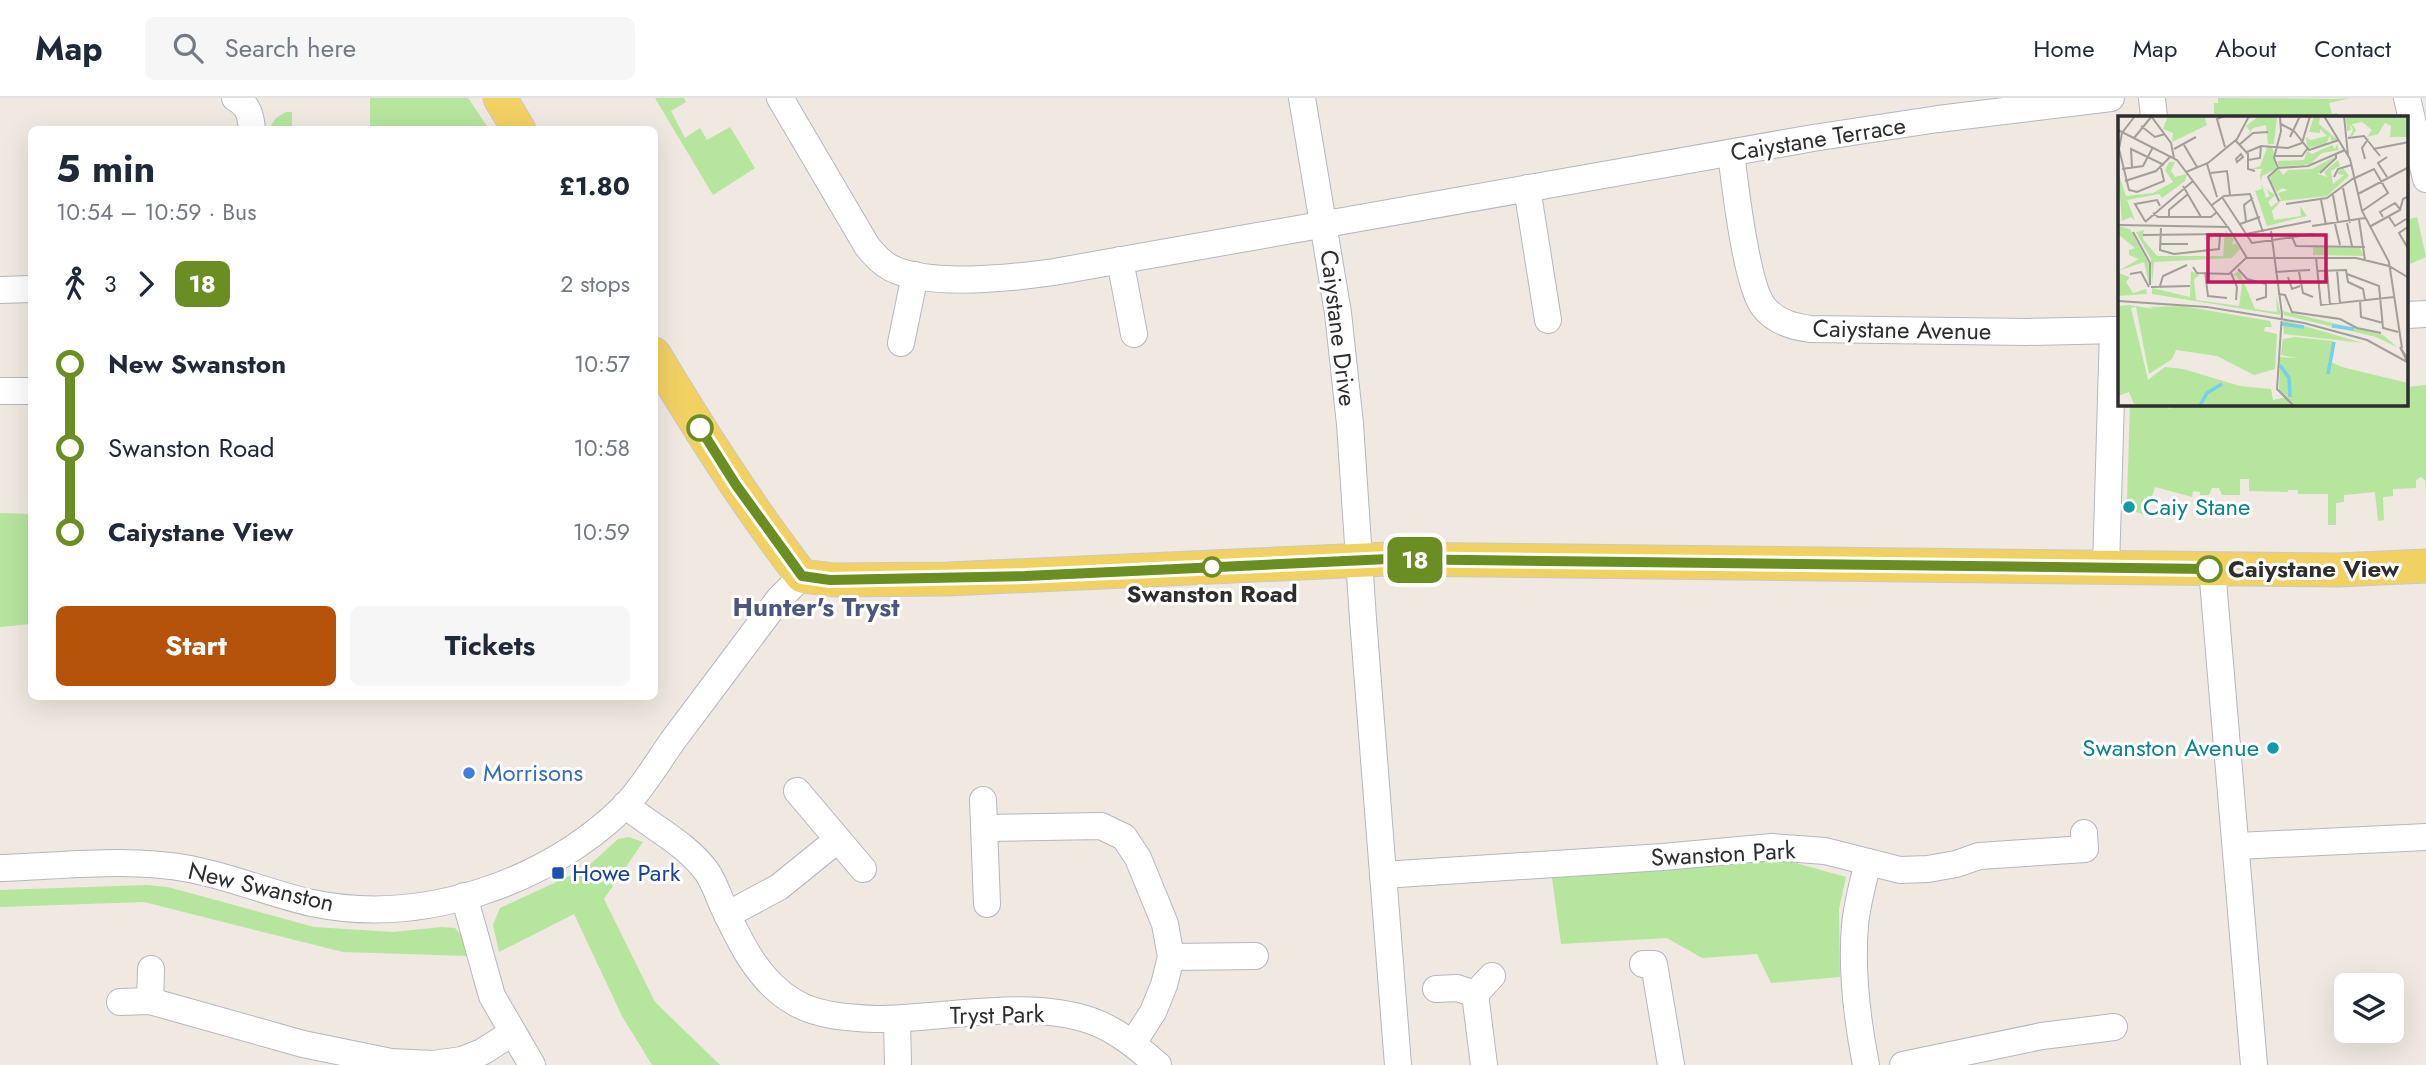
<!DOCTYPE html>
<html lang="en">
<head>
<meta charset="utf-8">
<style>
	:root { --surface:#fff; --page:#f6f6f7; --text:#1f2937; --muted:#747a83; --line:#e0e1e3; --accent:#b45309 }
	body { margin:0; font-family:Jost,sans-serif; background:var(--page); color:var(--text); height:100vh; display:flex; flex-direction:column; font-size:26px; white-space:nowrap }
	* { box-sizing:border-box; margin:0 }
	p { font-size:23px; color:var(--muted) }
	.icon { flex:none; width:38px; height:38px; fill:none; stroke:currentColor; stroke-width:2; stroke-linecap:round; stroke-linejoin:round }
	.map { position:relative; flex:1; overflow:hidden }
	.side { position:absolute; left:28px; top:28px; width:630px; height:574px; display:flex; flex-direction:column; background:var(--surface); border-radius:10px; box-shadow:0 7px 28px #0002 }
	.side>* { flex:none }
	.badge { padding:0 14px; border-radius:10px; font-size:24px; line-height:46px }
	.buttons { position:absolute; left:2334px; top:875px; display:grid; gap:14px }
	.buttons a { display:grid; place-items:center; width:70px; height:70px; border-radius:10px; background:var(--surface); box-shadow:0 7px 28px #0002; font-size:35px }
	.map>.badge { position:absolute; translate:-50% -50%; box-shadow:0 0 0 4px #fff }
	.legs { display:flex; align-items:center; gap:10px; height:77px; padding:0 28px; font-size:23px }
	.legs p { margin-inline-start:auto }
	.headline { display:flex; align-items:center; justify-content:space-between; height:119px; padding:0 28px }
	h1 { font-size:38px; font-weight:700; line-height:52px }
	.action { display:flex; gap:14px; margin-top:auto; padding:14px 28px }
	.action a { flex:1; height:80px; border-radius:10px; background:var(--accent); color:#fff; font-size:28px; font-weight:700; line-height:80px; text-align:center }
	.action a+a { background:var(--page); color:var(--text) }
	ul { padding:0 28px; list-style:none }
	li { display:flex; align-items:center; gap:24px; height:84px; font-size:26px }
	li i { display:grid; place-items:center; width:10px; height:100%; margin:0 9px; background:currentColor }
	li i::after { content:''; width:18px; height:18px; margin:-9px; border:5px solid; border-radius:50%; background:var(--surface) }
	li p { margin-inline-start:auto }
	li:first-child i { background:linear-gradient(#0000 50%,currentColor 0) }
	li:last-child i { background:linear-gradient(currentColor 50%,#0000 0) }
	header { display:flex; align-items:center; gap:42px; box-sizing:border-box; height:98px; padding:0 35px; background:var(--surface); border-bottom:2px solid var(--line) }
	header strong { font-size:33px }
	nav { display:flex; gap:38px; margin-inline-start:auto; font-size:24px }
	.search { width:490px; height:63px; background:var(--page); display:flex; align-items:center; gap:18px; box-sizing:border-box; padding:0 24px; border-radius:10px; color:var(--muted); font-size:26px }
	.map>svg:first-child { display:block }
	.green { fill:#b6e59e }
	.lines { fill:none; stroke-linecap:round; stroke-linejoin:round }
	.minor-casing { stroke:#b4b7c1; stroke-width:28 }
	.major-casing { stroke:#c9c9c9; stroke-width:35 }
	.minor { stroke:#fff; stroke-width:26 }
	.major { stroke:#f2d163; stroke-width:33 }
	.line-1-casing { stroke:#fff; stroke-width:16 }
	.line-1 { stroke:#6b8e23; stroke-width:10 }
	.stop-1-dot { fill:#fff; stroke:#6b8e23; stroke-width:3.5 }
	.culture-dot { fill:#0f9aa8; stroke:#fff; stroke-width:2.5 }
	.shop-dot { fill:#3f7fe0; stroke:#fff; stroke-width:2.5 }
	.transit-dot { fill:#1a4fb4; stroke:#fff; stroke-width:2.5 }
	.labels { text-anchor:middle; stroke-width:6; stroke-linejoin:round; paint-order:stroke }
	.street-label { font-size:24px; fill:#2e2e2e; stroke:#fff }
	.culture-label { font-size:24px; fill:#0d838f; stroke:#fff; text-anchor:start }
	.stop-label { font-size:24px; font-weight:bold; fill:#2e2e2e; stroke:#fff; text-anchor:start }
	.shop-label { font-size:24px; fill:#366cbe; stroke:#fff; text-anchor:start }
	.transit-label { font-size:24px; fill:#164399; stroke:#fff; text-anchor:start }
	.neighbourhood-label { font-size:26px; font-weight:bold; fill:#4d5680; stroke:#fff }
	.inset-river { fill:none; stroke:#75cff0; stroke-width:3.5 }
	.inset-road { fill:none; stroke:#a29e99; stroke-width:2 }
	.view { fill:#c2185b; fill-opacity:0.15; stroke:#c2185b; stroke-width:3.5 }
	.inset-edge { fill:none; stroke:#2e2e2e; stroke-width:3.5 }
</style>
</head>
<body>
<header>
<strong>Map</strong>
<div class="search"><svg class="icon" aria-label="search" viewBox="0 0 24 24"><circle cx="10" cy="10" r="6"/><path d="M15 15l6 6"/></svg>Search here</div>
<nav><a>Home</a><a>Map</a><a>About</a><a>Contact</a></nav>
</header>
<div class="map">
<svg width="2426" height="967" viewBox="0 0 2426 967">
	<rect width="100%" height="100%" fill="#efe9e1"/>
	<g class="green">
		<polygon points="370,0 468,0 489,31 370,31"/>
		<polygon points="655,0 684,0 686,4 671,13 685,40 700,30 707,42 730,29 755,70 713,97"/>
		<polygon points="2218,0 2335,1 2351,0 2329,5 2332,16 2337,15 2339,19 2226,19 2226,16 2214,16 2214,5 2218,5"/>
		<polygon points="286,14 292,14 292,31 269,31 276,20"/>
		<polygon points="2417,119 2426,159 2410,166 2407,158 2407,122"/>
		<polygon points="2426,287 2426,396 2425,382 2421,379 2416,382 2416,390 2393,391 2393,398 2383,399 2384,422 2378,423 2375,394 2344,397 2344,404 2336,405 2336,427 2328,427 2328,396 2298,396 2298,392 2288,392 2288,394 2249,393 2249,381 2240,381 2240,397 2222,397 2219,390 2212,390 2209,397 2200,397 2200,394 2193,393 2192,399 2155,389 2146,417 2133,413 2134,406 2127,401 2130,306 2150,306 2155,310 2158,306 2165,306 2170,311 2175,306 2216,306 2216,309 2228,309 2228,306 2407,306 2407,289"/>
		<polygon points="0,415 31,416 31,526 0,529"/>
		<polygon points="629,739 643,744 604,801 655,904 720,967 652,967 622,918 574,816 499,854 493,827 500,810 585,771 618,741"/>
		<polygon points="1785,762 1846,779 1839,811 1840,879 1771,885 1757,856 1702,860 1667,840 1561,846 1552,780"/>
		<polygon points="147,787 168,789 314,829 393,834 442,829 455,830 462,838 468,858 343,854 144,804 0,809 0,792"/>
	</g>
	<g class="lines">
		<g class="minor-casing">
			<g id="minor">
				<path d="M235 0C248 7 251 17 252 32"/>
				<path d="M780 0 867 148C874 157 881 165 891 170 929 189 1012 180 1054 174L1813 40 1938 21 2111 0"/>
				<polyline points="1302,0 1338,215 1350,326 1363,521 1398,967"/>
				<polyline points="2152,0 2154,19"/>
				<polyline points="2407,0 2426,81"/>
				<path d="M1731 55C1735 87 1746 185 1763 208 1774 223 1793 229 1811 231L2026 234 2120 232"/>
				<polyline points="1527,90 1548,222"/>
				<polyline points="1120,162 1134,236"/>
				<polyline points="0,192 32,191"/>
				<polyline points="2407,217 2426,216"/>
				<polyline points="901,245 915,177"/>
				<polyline points="0,293 32,293"/>
				<polyline points="2106,470 2113,232"/>
				<polyline points="2212,471 2254,967"/>
				<polyline points="797,693 863,771"/>
				<polyline points="983,702 987,806"/>
				<path d="M625 707C652 729 687 746 707 774 714 784 718 797 723 808 740 844 758 883 794 904 817 918 850 920 876 921 945 921 1026 900 1092 923 1117 932 1138 950 1158 967"/>
				<polyline points="985,730 1101,728 1124,739 1138,760 1165,826 1171,859 1164,887 1153,914 1133,945"/>
				<polyline points="2237,748 2426,739"/>
				<path d="M0 770C62 768 129 759 190 771 232 779 271 796 312 805 421 828 545 786 624 709 643 690 658 663 674 641 709 594 744 548 779 501L802 478"/>
				<polyline points="1383,777 1663,759 1772,749 1825,753 1900,772 1928,771 1956,766 1979,758 2085,751 2084,735"/>
				<polyline points="464,798 492,898 532,967"/>
				<polyline points="727,817 779,789 837,742"/>
				<polyline points="1171,859 1255,858"/>
				<polyline points="1643,866 1654,866 1671,967"/>
				<polyline points="1436,891 1457,890 1475,896 1492,878"/>
				<polyline points="1475,896 1484,967"/>
				<polyline points="150,903 151,871"/>
				<polyline points="120,904 150,903 303,946 391,964 433,966 462,962 482,954 512,935"/>
				<polyline points="897,921 898,967"/>
				<path d="M1866 967C1857 921 1851 875 1855 827 1857 806 1863 784 1868 764"/>
				<polyline points="1903,967 2042,938 2114,929"/>
			</g>
		</g>
		<g class="major-casing">
			<g id="major">
				<polyline points="500,0 519,32"/>
				<path d="M654 256C700 332 747 407 802 478L835 482 948 481 1388 461 2338 472 2426 468"/>
			</g>
		</g>
		<use href="#minor" class="minor"/>
		<use href="#major" class="major"/>
	</g>
	<g class="lines">
		<g class="line-1-casing">
			<polyline id="line-1" points="700,330 736,387 802,478 830,482 1025,478 1388,461 2209,471"/>
		</g>
		<use href="#line-1" class="line-1"/>
	</g>
	<g class="stop-1-dot">
		<circle cx="700" cy="330" r="12"/>
		<circle cx="1212" cy="469" r="9"/>
		<circle cx="2209" cy="471" r="12"/>
	</g>
	<g class="culture-dot">
		<circle cx="2129" cy="409" r="7"/>
		<circle cx="2273" cy="650" r="7"/>
	</g>
	<circle class="shop-dot" cx="469" cy="675" r="7"/>
	<rect class="transit-dot" x="551" y="768" width="14" height="14" rx="3.5"/>
	<g class="labels">
		<g class="street-label">
			<text transform="translate(1818 41) rotate(-9)" y="8">Caiystane Terrace</text>
			<text transform="translate(1338 230) rotate(83)" y="8">Caiystane Drive</text>
			<text transform="translate(1902 232) rotate(1)" y="8">Caiystane Avenue</text>
			<text transform="translate(1723 756) rotate(-3)" y="8">Swanston Park</text>
			<text transform="translate(261 789) rotate(13)" y="8">New Swanston</text>
			<text transform="translate(997 917) rotate(-1)" y="8">Tryst Park</text>
		</g>
		<g class="culture-label">
			<text x="2143" y="417">Caiy Stane</text>
			<text x="2259" y="658" text-anchor="end">Swanston Avenue</text>
		</g>
		<g class="stop-label">
			<text x="2228" y="479">Caiystane View</text>
			<text x="1212" y="504" text-anchor="middle">Swanston Road</text>
		</g>
		<g class="shop-label">
			<text x="483" y="683">Morrisons</text>
		</g>
		<g class="transit-label">
			<text x="572" y="783">Howe Park</text>
		</g>
		<g class="neighbourhood-label">
			<text x="816" y="518">Hunter's Tryst</text>
		</g>
	</g>
	<g transform="translate(2118 18)">
		<rect width="290" height="290" fill="#efe9e1"/>
		<path d="M50 0H86L89 9 54 26 55 17 45 13ZM141 0 159 1 156 28H150L148 9 135 12 128 22 132 15 128 10ZM196 0H202L201 8 220 24 213 25 212 19 208 28 189 32 188 21 193 24 209 20 202 13V17L191 16ZM235 0H290V21H272L273 10 267 7 260 18 249 21 254 14 244 6 234 8 238 14 235 19 232 21 235 13 232 8 233 14 229 15 228 2ZM219 28 221 34 204 37 192 48 161 51 159 45 186 44 189 35 194 38 214 29 217 33ZM150 29 155 33 158 53 144 60 143 66 148 82 152 80 148 73 157 79 150 86 153 91 163 83 160 77 170 74 164 72 159 76 153 66 152 59 161 53 165 59 170 54 194 53 218 40 200 58 209 61 206 56 220 44 222 50 213 55 215 68 226 59 219 58 221 55 225 52 231 60 209 80 163 85 154 95 156 104 183 100 182 90 189 100 149 110 137 75 144 73 142 59 144 53H133L142 50ZM51 46H57L53 55 57 61 69 58 67 65 44 82 41 78 9 84 17 105 13 101 4 105 0 56 8 80 35 77 55 66 47 54ZM0 110 12 113 31 148V168L26 146 0 155 21 143 11 139V134L17 132 0 118ZM26 114 25 123 39 140H105L107 114 116 123 114 129 118 127 122 133 114 142 36 146 34 169 33 143 18 116ZM195 131 242 132 246 140 195 139ZM73 155 82 159 76 163 78 184 121 190 124 169 118 159 114 160 121 155 137 193 159 196 158 180 163 199 34 178V172L72 181ZM0 157 12 161 8 166 15 177 28 173 29 178 0 180ZM11 189 37 193 31 191 64 190 152 205 154 211H147L146 215 159 218 157 253 136 259 99 240 58 234 54 243 31 258 18 191 13 192 30 264 47 251 65 253 122 270 153 273 155 284 168 281 177 290H25L16 288 11 276 0 280V190ZM165 195 265 219 279 231 258 221 166 199ZM165 204 245 227 166 218ZM177 221 215 225 213 246 224 251 290 267V290H178L161 274 162 241 180 242 163 239 165 223Z" fill="#b6e59e"/>
		<path class="inset-river" d="M164 208 186 211M214 210 236 213M162 249 171 262 172 281M210 258 216 226M81 291 89 277 104 268"/>
		<path class="inset-road" d="M17 0 4 17 1 33 11 74 19 76 46 65 43 52M33 0 53 27 56 42M106 0 99 3 107 31M206 0 232 43 244 95 271 146 284 232M226 0 230 39M163 8 176 15 191 34 221 24M23 10 37 21 47 18M0 14 59 44 109 110M172 21 182 0M16 22 34 0M230 22 246 20 262 40M118 25 130 38V53L137 55M184 27 192 0M66 29 79 51M121 29 135 17 150 16M56 33 78 21M255 33 291 26M129 36 143 30 170 32 184 27M123 38 125 41 119 46 118 43ZM156 40H184L189 33M269 41 260 47 269 61M247 43 244 32 250 23M130 44 142 42 143 30M89 48 99 81M14 52 13 33 46 49M160 52 190 50 227 34M160 52 156 42 163 15 162 0M160 52 150 61 161 85M4 53 25 50 35 31M68 56 90 47 119 23 131 0M93 57 109 55 112 79M202 57 218 42V37M216 61 220 53 233 49M237 62 256 53 270 77 244 95M7 65 38 55 53 40M65 70 83 101M225 72 232 107M240 78 291 51M215 79 220 107M104 81 134 127 195 118M203 84 208 109M168 88 209 82 237 61M94 89 106 80 132 78 145 116M35 97 40 101H93L99 96M51 101V94L70 78M265 101 262 96 277 87 282 93M271 101 277 110 288 103M241 104 247 144M27 105 17 88 39 84 42 90M128 105 126 89 135 82M27 106 75 65M229 107 234 130M122 108 142 101M217 108 222 129M0 109 110 111 129 142H238L271 150 291 162M194 110 247 102M253 110 282 94 285 83 291 80M291 110 281 117 291 134M43 112 42 134 56 138 101 133 102 119M153 115 164 198 159 273 177 291M15 116 32 147V169M128 118 193 105M25 119 106 118M174 121 178 130 247 131M42 128H70M198 142 203 189 276 181M75 151 79 157 111 158 128 142M120 153 129 163 148 168V181L138 184M219 154 222 188M199 155 228 154 230 166 245 173 247 184M209 155 212 189M87 156 90 180 109 182M157 156 192 154M181 156 185 177 195 181M113 157 119 171 118 184M12 158 23 156 31 171M229 158 261 170 265 212 280 216M170 161 174 173 182 170M42 170 45 160 69 149M33 171 72 170M160 178 167 179 174 196 222 203 239 212 263 217M242 184 243 201 265 207M0 185 89 191 186 207 249 224 291 247M290 247 282 231 291 245"/>
		<path class="view" d="M90 119H208V166H90Z"/>
		<rect width="290" height="290" class="inset-edge"/>
	</g>
</svg>
<div class="buttons">
<a><svg class="icon" aria-label="layers" viewBox="0 0 24 24"><path d="M12 4l9 5-9 5-9-5zM3 14l9 5 9-5"/></svg></a>
</div>
<b class="badge" style="left:1415px;top:462px;background:#6b8e23;color:#fff">18</b>
<section class="side">
<div class="headline"><div><h1>5 min</h1><p>10:54 – 10:59 · Bus</p></div><b>£1.80</b></div>
<div class="legs"><svg class="icon" aria-label="walk" viewBox="0 0 24 24"><circle cx="13" cy="4" r="2"/><path d="M13 8l-2 6 4 7M11 14l-3 7M7 12l3-4h3l4 4"/></svg>3<svg class="icon" aria-label="forward" viewBox="0 0 24 24"><path d="M9 5l7 7-7 7"/></svg><b class="badge" style="background:#6b8e23;color:#fff">18</b><p>2 stops</p></div>
<ul>
<li><i style="color:#6b8e23"></i><b>New Swanston</b><p>10:57</p></li>
<li><i style="color:#6b8e23"></i><span>Swanston Road</span><p>10:58</p></li>
<li><i style="color:#6b8e23"></i><b>Caiystane View</b><p>10:59</p></li>
</ul>
<div class="action"><a>Start</a><a>Tickets</a></div>
</section>
</div>
</body>
</html>
